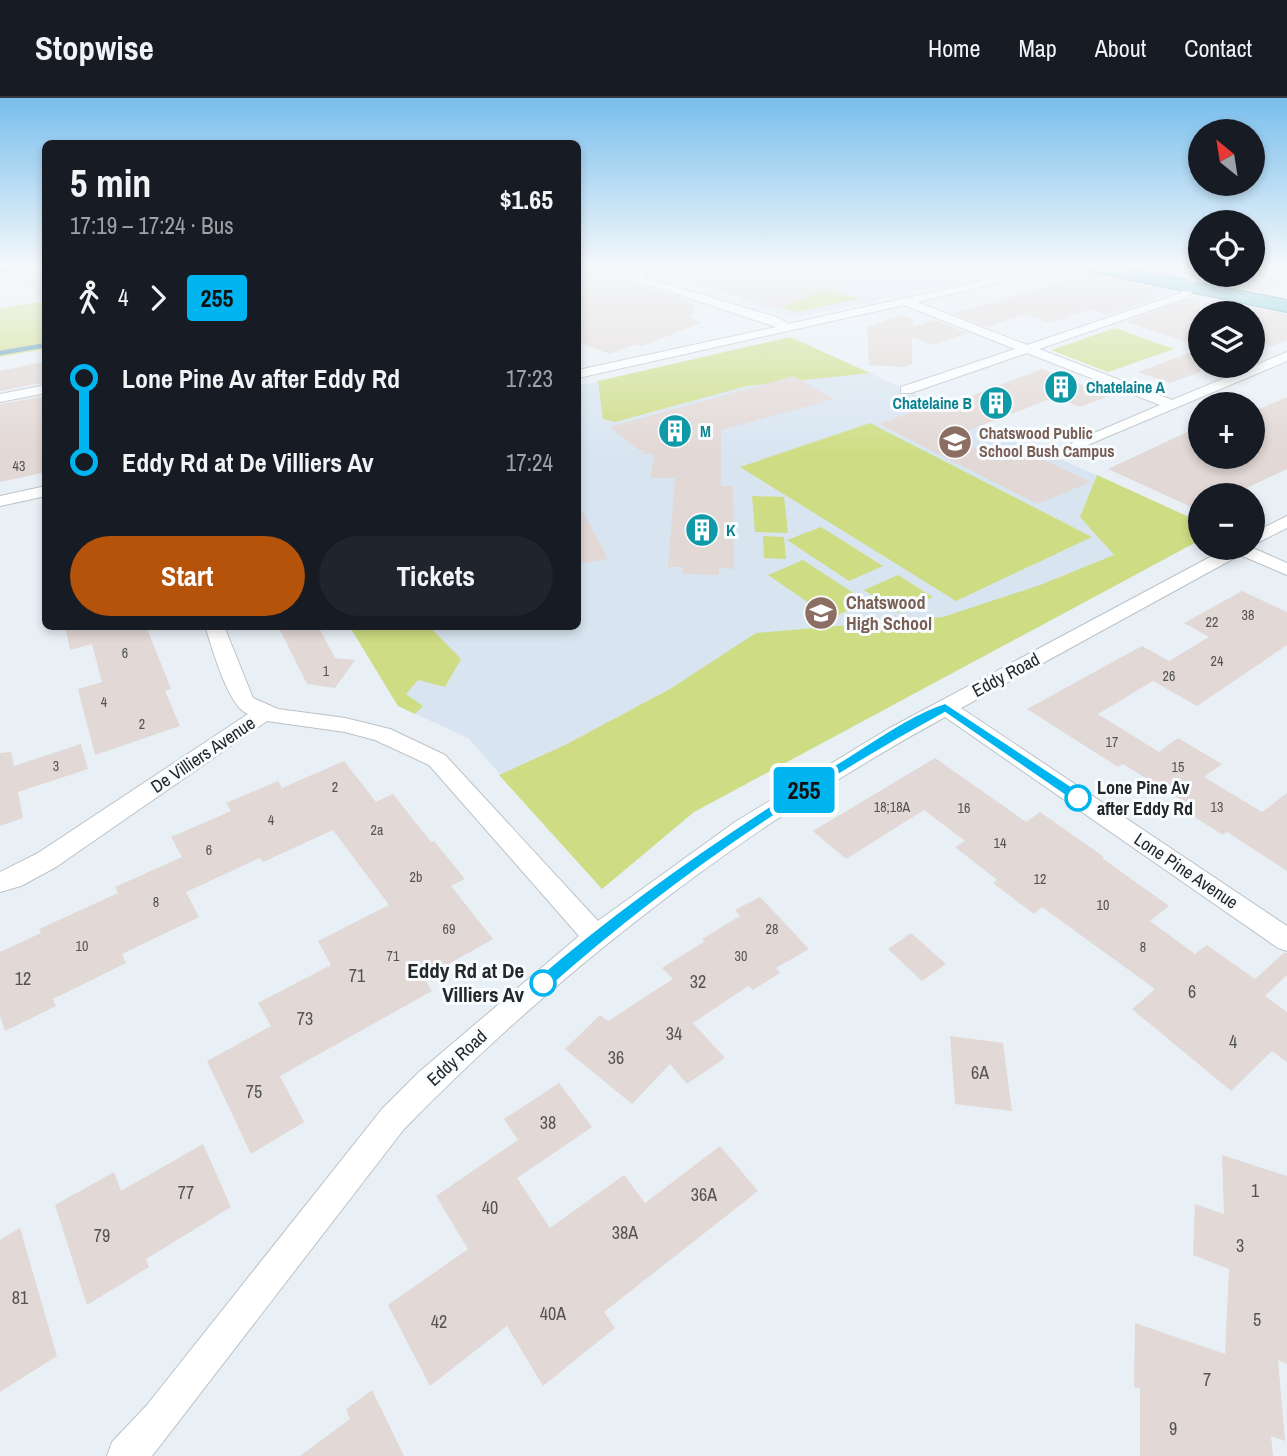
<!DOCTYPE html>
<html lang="en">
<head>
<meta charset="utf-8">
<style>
	:root { --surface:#171b24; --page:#20242c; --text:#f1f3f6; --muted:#9ea1a6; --line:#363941; --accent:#b45309 }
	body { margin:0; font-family:"Archivo Narrow",sans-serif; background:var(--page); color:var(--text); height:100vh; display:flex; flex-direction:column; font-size:26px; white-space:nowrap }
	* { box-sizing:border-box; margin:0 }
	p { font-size:23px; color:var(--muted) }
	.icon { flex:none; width:38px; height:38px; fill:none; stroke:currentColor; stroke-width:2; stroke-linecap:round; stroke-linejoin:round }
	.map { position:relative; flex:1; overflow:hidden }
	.details { position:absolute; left:42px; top:42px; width:539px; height:490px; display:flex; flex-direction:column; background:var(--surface); border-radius:10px; box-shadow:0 4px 10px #0003 }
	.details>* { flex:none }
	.badge { padding:0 14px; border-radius:5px; font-size:24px; line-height:46px }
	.needle { width:46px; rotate:330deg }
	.fabs { position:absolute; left:1188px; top:21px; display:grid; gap:14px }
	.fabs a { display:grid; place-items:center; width:77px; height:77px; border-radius:50%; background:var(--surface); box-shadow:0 4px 10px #0003; font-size:35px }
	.map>.badge { position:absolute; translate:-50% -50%; box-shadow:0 0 0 4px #fff }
	.legs { display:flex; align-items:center; gap:10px; height:77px; padding:0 28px; font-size:23px }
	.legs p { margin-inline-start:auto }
	.summary { display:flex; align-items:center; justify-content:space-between; height:119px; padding:0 28px }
	h1 { font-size:38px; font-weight:700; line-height:52px }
	.cta { display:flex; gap:14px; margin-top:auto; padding:14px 28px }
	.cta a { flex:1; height:80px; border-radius:42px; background:var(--accent); color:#fff; font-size:28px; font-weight:700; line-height:80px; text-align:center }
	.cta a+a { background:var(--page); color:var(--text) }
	ul { padding:0 28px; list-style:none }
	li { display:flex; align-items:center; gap:24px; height:84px; font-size:26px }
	li i { display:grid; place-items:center; width:10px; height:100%; margin:0 9px; background:currentColor }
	li i::after { content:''; width:18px; height:18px; margin:-9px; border:5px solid; border-radius:50%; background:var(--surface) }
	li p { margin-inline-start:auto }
	li:first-child i { background:linear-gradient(#0000 50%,currentColor 0) }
	li:last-child i { background:linear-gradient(currentColor 50%,#0000 0) }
	header { display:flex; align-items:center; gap:42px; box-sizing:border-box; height:98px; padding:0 35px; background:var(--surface); border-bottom:2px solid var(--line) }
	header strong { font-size:33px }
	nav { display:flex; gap:38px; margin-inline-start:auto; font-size:24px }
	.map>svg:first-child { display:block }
	.commercial { fill:#eae0f5 }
	.built { fill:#d8e5f1 }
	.green { fill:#cedd83 }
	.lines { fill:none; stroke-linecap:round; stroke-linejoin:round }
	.stream { stroke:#5c9cb7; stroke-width:4.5 }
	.building { fill:#e2d8d5 }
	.minor-casing { stroke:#bbc2c8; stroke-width:2 }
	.secondary-casing { stroke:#bbc2c8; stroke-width:2 }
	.primary-casing { stroke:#33838e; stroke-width:3 }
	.trunk-casing { stroke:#33838e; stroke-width:2 }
	.minor { fill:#fff; fill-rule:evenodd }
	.secondary { fill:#fff; fill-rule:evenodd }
	.primary { fill:#89d2dc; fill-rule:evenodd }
	.trunk { fill:#62c3d0; fill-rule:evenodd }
	.line-1 { fill:#00b5ef; stroke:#fff; stroke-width:2 }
	.stop-1-dot { fill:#fff; stroke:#00b5ef; stroke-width:3.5 }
	.labels { text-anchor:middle; stroke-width:6; stroke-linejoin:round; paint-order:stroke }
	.number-label { font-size:14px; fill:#545455 }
	.far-culture-label { font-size:16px; font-weight:bold; fill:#0d838f; stroke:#f9fcff; text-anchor:start }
	.far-education-label { font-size:16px; font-weight:bold; fill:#785e54; stroke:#f9fcff; text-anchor:start }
	.education-label { font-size:18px; font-weight:bold; fill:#785e54; stroke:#f9fcff; text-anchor:start }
	.street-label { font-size:18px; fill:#25282a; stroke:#f9fcff }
	.stop-label { font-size:18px; font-weight:bold; fill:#25282a; stroke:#f9fcff; text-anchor:start }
	.near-number-label { font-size:18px; fill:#545455 }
	.near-stop-label { font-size:21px; font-weight:bold; fill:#25282a; stroke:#f9fcff; text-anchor:end }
</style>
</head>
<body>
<header>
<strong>Stopwise</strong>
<nav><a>Home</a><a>Map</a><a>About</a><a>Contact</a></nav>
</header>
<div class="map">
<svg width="1287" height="1358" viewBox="0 0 1287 1358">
	<rect width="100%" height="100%" fill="#e8f0f6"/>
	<polygon class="commercial" points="1082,174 1172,190 1175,193 1139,206 1046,183"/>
	<g class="built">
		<polygon points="750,167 1036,167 803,218 789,217 738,201 787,179"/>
		<polygon points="790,239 1200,424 1200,442 694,714 602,791 468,640 398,608 350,529 578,528 578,288"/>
	</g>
	<g class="green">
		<polygon points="796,182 827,190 822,194 827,192 859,201 797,214 748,201"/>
		<polygon points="45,203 45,251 0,259 0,210"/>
		<polygon points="1115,230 1174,251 1108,274 1051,252"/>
		<polygon points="790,239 870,275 747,288 615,324 603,321 598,283"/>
		<polygon points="870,325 1092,439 956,503 740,369"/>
		<polygon points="1097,377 1200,424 1200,442 694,714 602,791 499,677 565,647 670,591 756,535 943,519 1040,487 1114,457 1080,419"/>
		<polygon points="752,398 784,399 788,435 755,434"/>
		<polygon points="821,429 883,468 849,483 787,442"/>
		<polygon points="763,438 784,439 786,461 764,460"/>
		<polygon points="803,462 867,504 831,520 768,477"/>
		<polygon points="898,477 933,499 898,515 864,492"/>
		<polygon points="350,529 430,529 461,561 445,589 418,582 406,596 423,608 415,616 398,608"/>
	</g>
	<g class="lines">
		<polyline class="stream" points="0,255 46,247"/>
	</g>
	<g class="building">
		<polygon points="578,167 592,167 632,181 634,187 679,199 695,209 690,219 701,225 642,248 636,246 610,256 578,244"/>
		<polygon points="653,167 863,167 863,168 837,178 848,181 780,211 652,172"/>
		<polygon points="1124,167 1189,167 1175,177"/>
		<polygon points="46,172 46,204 11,179"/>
		<polygon points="1253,172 1284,178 1266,195 1229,188 1242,177 1253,177"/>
		<polygon points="1083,174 1158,190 1142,201 1156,201 1107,217 1090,211 1050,225 1025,216 987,229 953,215 1058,186"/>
		<polygon points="1191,199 1200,199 1200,213 1214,202 1251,209 1245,215 1200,215 1200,248 1126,224"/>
		<polygon points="1253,210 1287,216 1287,242 1272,248 1253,242"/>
		<polygon points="903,217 913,221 913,229 934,222 968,235 932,247 912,239 912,266 903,269 869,267 867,229"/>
		<polygon points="1200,251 1200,274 1170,285 1138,274"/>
		<polygon points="46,263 46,284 0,293 0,273"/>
		<polygon points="1042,271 1109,298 1080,309 1055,299 952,339 1002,363 1022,356 1035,362 1040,360 1091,384 1037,406 879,326 934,306 942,309"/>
		<polygon points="794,278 834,301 721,332 721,388 733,388 734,471 719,470 719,477 682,476 683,469 668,469 675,380 651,380 654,356 644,356 644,352 639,352 609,329"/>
		<polygon points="46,298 46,374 0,384 0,306"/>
		<polygon points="1287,299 1287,371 1232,397 1200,397 1200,413 1108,371 1200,328 1200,359 1253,359 1253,314"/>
		<polygon points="578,405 608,461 578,466"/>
		<polygon points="1242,493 1287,514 1287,547 1197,608 1153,583 1098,616 1159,654 1178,640 1222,666 1204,679 1262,714 1287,695 1287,773 1227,734 1223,737 1177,708 1183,703 1123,666 1118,669 1027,611 1142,548 1169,563 1209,539 1184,525"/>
		<polygon points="65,528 146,528 171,591 165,593 180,628 95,657 78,591 102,584 92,546 70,552"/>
		<polygon points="278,528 318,528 335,560 355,562 335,590 307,586"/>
		<polygon points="81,646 88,671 18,694 23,720 0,728 0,655 11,654 14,668"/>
		<polygon points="935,660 1026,724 1040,714 1104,759 1102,760 1169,808 1150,823 1195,856 1207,847 1255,881 1284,855 1287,855 1287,877 1265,898 1287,914 1287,964 1272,953 1231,993 1132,911 1155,891 1042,809 1034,816 993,785 997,782 955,749 965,743 924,712 846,761 813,733"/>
		<polygon points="344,663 376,704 393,696 431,744 434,743 465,781 451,788 493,841 424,880 432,893 280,978 304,1024 251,1056 207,963 271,928 258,905 331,867 318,843 389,807 333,732 263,764 260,760 186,794 199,819 122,856 126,865 53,901 56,908 5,933 0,917 0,854 41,835 39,831 118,795 115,789 182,759 171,739 231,713 226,705 278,683 282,690"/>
		<polygon points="760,799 809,851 776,870 780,875 753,892 748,888 693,925 725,960 687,986 670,966 632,1006 565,951 600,917 608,923 673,881 662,870 705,843 702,841 740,818 735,812"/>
		<polygon points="911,835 946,866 922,883 888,851"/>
		<polygon points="950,938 1003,945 1012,1013 955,1006"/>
		<polygon points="559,985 592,1029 517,1080 550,1130 624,1077 645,1105 720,1048 758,1093 604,1214 615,1230 543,1288 507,1228 430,1288 388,1207 468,1151 436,1098 518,1042 504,1021"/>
		<polygon points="203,1046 231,1109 146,1161 149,1169 87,1207 55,1107 114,1074 121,1093"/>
		<polygon points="1222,1057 1287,1078 1287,1266 1278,1262 1285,1343 1271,1338 1273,1358 1140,1358 1140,1291 1134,1289 1135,1225 1225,1256 1229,1171 1193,1157 1195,1106 1224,1116"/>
		<polygon points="20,1130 57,1258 0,1294 0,1142"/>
		<polygon points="372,1292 404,1358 300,1358 350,1321 346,1311"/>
	</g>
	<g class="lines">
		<g class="minor-casing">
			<g id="minor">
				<polygon points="595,167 613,167 644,175 645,181 667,186 779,220 788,226 1055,167 1075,167 917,204 1027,247 1178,196 1192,186 1198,189 1186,200 1039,251 1172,302 1287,254 1287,263 1078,351 1071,347 1073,344 1160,307 1027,255 911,295 901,295 901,289 1015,251 904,207 578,280 578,272 776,229 662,191 635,184 634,179"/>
				<polygon points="46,287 46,295 0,304 0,296"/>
				<polygon points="46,388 46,398 0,408 0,398"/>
				<polygon points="1287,418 1287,430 1253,447 1253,435"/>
				<path d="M1227 450H1253L1287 465V477L1240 457 961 610 1287 828V853L1278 850 945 619C746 728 562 869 404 1031L152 1358H107L112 1344 147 1307 382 1011 419 974 579 838 429 667 375 642 345 634 267 623 56 769 21 788 0 794V774L38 755 248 616C228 609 212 549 205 528H224L253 600 278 611 345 620 390 631 445 657 598 823 735 724 888 631Z"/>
			</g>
		</g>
		<g class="secondary-casing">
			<polygon id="secondary" points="1200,171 1200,177 1207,177 1197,192 1192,194 1187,192 1184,189 1195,173"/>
		</g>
		<g class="primary-casing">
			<polygon id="primary" points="0,167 21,167 19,170 0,174"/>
		</g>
		<g class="trunk-casing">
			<polygon id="trunk" points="1075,167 1110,167 1287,202 1287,214 1084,172"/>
		</g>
		<use href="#minor" class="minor"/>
		<use href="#secondary" class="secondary"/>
		<use href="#primary" class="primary"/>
		<use href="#trunk" class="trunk"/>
	</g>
	<linearGradient id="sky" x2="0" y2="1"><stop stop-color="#79beec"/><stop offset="0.47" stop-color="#f5f8fb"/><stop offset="1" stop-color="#f5f8fb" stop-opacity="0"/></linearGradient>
	<rect width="1287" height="357" fill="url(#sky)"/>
	<path class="line-1" d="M945 605 1083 696V703H1073L945 615C804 692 669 783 549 890H537L535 885 537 880C631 799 732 730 838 665 869 646 912 615 945 605Z"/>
	<defs>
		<g id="building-disc" transform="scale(1.75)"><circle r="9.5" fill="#0f9aa8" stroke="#f9fcff"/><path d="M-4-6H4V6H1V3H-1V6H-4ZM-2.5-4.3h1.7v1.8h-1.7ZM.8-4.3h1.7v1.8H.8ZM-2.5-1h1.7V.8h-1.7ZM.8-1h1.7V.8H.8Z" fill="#fff"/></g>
		<g id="school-disc" transform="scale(1.75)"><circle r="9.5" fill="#8d6e63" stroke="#f9fcff"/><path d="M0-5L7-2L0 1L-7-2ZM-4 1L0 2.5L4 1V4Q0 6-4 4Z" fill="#fff"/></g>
	</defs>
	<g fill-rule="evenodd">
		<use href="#building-disc" x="1061" y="289"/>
		<use href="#building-disc" x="996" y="305"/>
		<use href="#building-disc" x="675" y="333"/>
		<use href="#school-disc" x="955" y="344"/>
		<use href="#building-disc" x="702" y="432"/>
		<use href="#school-disc" x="821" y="515"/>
	</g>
	<g class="stop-1-dot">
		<circle cx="1078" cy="700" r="12"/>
		<circle cx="543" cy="885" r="12"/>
	</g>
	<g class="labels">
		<g class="number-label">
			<text x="19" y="373">43</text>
			<text x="1248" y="522">38</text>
			<text x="1212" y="529">22</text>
			<text x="125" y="560">6</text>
			<text x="1217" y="568">24</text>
			<text x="326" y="578">1</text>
			<text x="1169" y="583">26</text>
			<text x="104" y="609">4</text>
			<text x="142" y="631">2</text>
			<text x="1112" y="649">17</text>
			<text x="56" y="673">3</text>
			<text x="1178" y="674">15</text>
			<text x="335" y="694">2</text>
			<text x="892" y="714">18;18A</text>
			<text x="1217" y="714">13</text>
			<text x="964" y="715">16</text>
			<text x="271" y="727">4</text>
			<text x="377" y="737">2a</text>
			<text x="1000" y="750">14</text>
			<text x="209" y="757">6</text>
			<text x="416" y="784">2b</text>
			<text x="1040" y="786">12</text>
			<text x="156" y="809">8</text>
			<text x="1103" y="812">10</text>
			<text x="449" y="836">69</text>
			<text x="772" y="836">28</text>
			<text x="82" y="853">10</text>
			<text x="1143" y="854">8</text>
			<text x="393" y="863">71</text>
			<text x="741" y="863">30</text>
		</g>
		<g class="far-culture-label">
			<text x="1086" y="295">Chatelaine A</text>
			<text x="972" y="311" text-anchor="end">Chatelaine B</text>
			<text x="700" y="339">M</text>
			<text x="726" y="438">K</text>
		</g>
		<g class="far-education-label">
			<text x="979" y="341">Chatswood Public<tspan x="979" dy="18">School Bush Campus</tspan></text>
		</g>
		<g class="education-label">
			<text x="846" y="511">Chatswood<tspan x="846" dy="21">High School</tspan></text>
		</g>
		<g class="street-label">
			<text transform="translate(1006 577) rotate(-28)" y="6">Eddy Road</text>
			<text transform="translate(203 657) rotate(-34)" y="6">De Villiers Avenue</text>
			<text transform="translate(1186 773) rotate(34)" y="6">Lone Pine Avenue</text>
			<text transform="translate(457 960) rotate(-42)" y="6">Eddy Road</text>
		</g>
		<g class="stop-label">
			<text x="1097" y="696">Lone Pine Av<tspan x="1097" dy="21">after Eddy Rd</tspan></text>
		</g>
		<g class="near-number-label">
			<text x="357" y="884">71</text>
			<text x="23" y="887">12</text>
			<text x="698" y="890">32</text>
			<text x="1192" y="900">6</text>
			<text x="305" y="927">73</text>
			<text x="674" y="942">34</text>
			<text x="1233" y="950">4</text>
			<text x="616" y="966">36</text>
			<text x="980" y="981">6A</text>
			<text x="254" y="1000">75</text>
			<text x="548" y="1031">38</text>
			<text x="1255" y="1099">1</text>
			<text x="186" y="1101">77</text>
			<text x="704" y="1103">36A</text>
			<text x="490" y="1116">40</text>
			<text x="625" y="1141">38A</text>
			<text x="102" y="1144">79</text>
			<text x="1240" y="1154">3</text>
			<text x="20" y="1206">81</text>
			<text x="553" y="1222">40A</text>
			<text x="1257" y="1228">5</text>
			<text x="439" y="1230">42</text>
			<text x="1207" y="1288">7</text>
			<text x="1173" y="1337">9</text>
		</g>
		<g class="near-stop-label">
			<text x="524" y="880">Eddy Rd at De<tspan x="524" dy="24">Villiers Av</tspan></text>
		</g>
	</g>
</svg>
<div class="fabs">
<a><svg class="needle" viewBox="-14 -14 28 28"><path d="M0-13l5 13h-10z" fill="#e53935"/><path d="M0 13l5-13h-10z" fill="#9ea1a6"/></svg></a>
<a><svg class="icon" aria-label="locate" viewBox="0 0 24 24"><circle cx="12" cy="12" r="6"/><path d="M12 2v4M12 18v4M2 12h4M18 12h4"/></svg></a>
<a><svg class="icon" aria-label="layers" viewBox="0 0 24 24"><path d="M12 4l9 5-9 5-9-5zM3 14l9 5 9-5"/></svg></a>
<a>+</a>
<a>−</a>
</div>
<b class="badge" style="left:804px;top:692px;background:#00b5ef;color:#111">255</b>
<section class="details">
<div class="summary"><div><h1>5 min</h1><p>17:19 – 17:24 · Bus</p></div><b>$1.65</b></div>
<div class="legs"><svg class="icon" aria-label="walk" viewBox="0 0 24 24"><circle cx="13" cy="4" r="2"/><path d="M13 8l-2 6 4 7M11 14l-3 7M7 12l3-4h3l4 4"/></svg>4<svg class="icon" aria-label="forward" viewBox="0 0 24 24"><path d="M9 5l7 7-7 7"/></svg><b class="badge" style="background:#00b5ef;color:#111">255</b></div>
<ul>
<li><i style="color:#00b5ef"></i><b>Lone Pine Av after Eddy Rd</b><p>17:23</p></li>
<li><i style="color:#00b5ef"></i><b>Eddy Rd at De Villiers Av</b><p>17:24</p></li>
</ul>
<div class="cta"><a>Start</a><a>Tickets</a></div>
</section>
</div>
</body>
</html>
